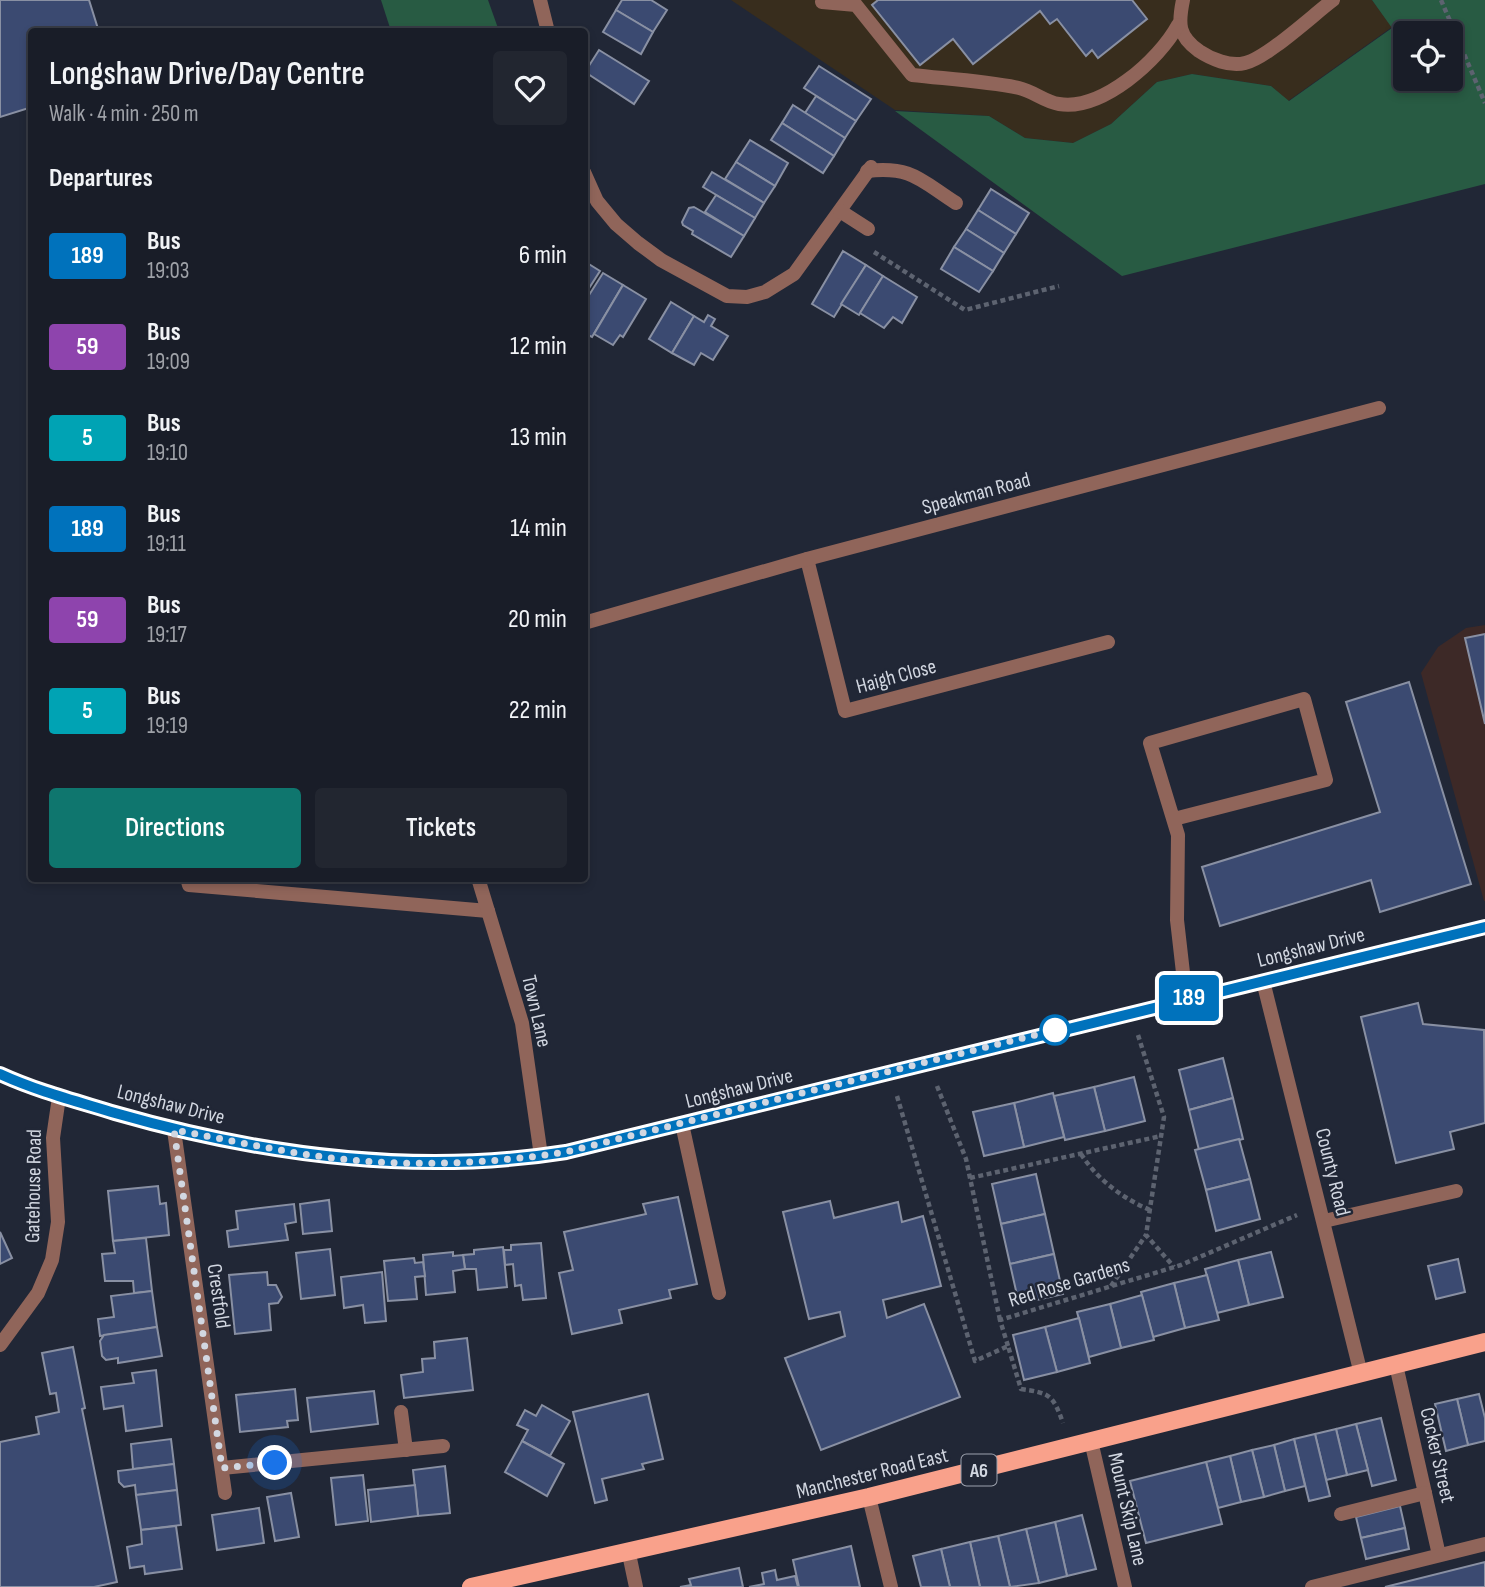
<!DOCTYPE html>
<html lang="en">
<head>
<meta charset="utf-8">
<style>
	:root { --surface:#191d28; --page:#222630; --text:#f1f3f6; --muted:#9fa2a8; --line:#373b45; --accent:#0f766e }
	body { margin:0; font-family:"Sofia Sans Condensed",sans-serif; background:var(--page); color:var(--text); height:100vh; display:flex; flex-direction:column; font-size:26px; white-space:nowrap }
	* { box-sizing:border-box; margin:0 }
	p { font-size:23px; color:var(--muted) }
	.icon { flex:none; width:38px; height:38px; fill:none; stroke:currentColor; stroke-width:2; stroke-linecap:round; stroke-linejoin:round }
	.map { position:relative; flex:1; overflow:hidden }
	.panel { position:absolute; left:28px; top:28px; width:560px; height:854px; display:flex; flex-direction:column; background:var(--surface); border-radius:7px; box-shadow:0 4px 10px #0003,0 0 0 2px var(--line) }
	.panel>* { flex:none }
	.badge { padding:0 14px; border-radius:5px; font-size:24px; line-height:46px }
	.tools { position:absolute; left:1393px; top:21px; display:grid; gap:14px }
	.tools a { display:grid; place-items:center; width:70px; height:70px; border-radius:7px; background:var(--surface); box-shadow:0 4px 10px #0003,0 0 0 2px var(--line); font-size:35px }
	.you { position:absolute; width:35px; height:35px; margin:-18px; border:5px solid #fff; border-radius:50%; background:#1a73e8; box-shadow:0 0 0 10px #1a73e833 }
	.map>.badge { position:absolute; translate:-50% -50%; box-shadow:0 0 0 4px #fff }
	h2 { padding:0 21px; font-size:26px; line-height:63px }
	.round { display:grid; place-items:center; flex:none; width:74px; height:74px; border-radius:7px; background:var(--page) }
	.overview { display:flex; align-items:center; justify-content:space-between; height:119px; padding:0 21px }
	h1 { font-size:33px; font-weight:600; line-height:52px }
	.primary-button { display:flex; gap:14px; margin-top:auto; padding:14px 21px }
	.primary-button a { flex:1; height:80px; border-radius:7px; background:var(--accent); color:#fff; font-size:28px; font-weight:600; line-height:80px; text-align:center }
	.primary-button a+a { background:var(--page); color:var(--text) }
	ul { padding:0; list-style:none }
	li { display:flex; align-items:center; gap:21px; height:91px; padding:0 21px }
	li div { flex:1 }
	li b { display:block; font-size:26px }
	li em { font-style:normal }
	li .badge { min-width:77px; font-weight:700; text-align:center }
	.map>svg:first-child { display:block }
	.commercial { fill:#3d2927 }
	.medical { fill:#382d1d }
	.forest { fill:#285b43; fill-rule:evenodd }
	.building { fill:#3b4a71; stroke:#8990a3; stroke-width:2 }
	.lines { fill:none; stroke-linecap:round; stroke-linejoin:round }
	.path { stroke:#5d6370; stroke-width:4.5; stroke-dasharray:5 3.5; stroke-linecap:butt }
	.lane { stroke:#90655a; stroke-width:14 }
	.street { stroke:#90655a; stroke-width:14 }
	.primary { stroke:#f9a18b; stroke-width:18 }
	.line-casing { stroke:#fff; stroke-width:16 }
	.line { stroke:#0072bc; stroke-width:10 }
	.walk { stroke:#d2d7e1; stroke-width:7; stroke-dasharray:0 12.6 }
	.stop-dot { fill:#fff; stroke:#0072bc; stroke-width:3.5 }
	.labels { text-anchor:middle; stroke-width:5; stroke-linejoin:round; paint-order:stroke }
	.shield { fill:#212736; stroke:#9da2ae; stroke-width:2 }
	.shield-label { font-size:19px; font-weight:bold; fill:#d2d7e1 }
	.street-label { font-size:21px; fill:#d2d7e1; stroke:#212736 }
</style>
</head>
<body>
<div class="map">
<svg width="1485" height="1587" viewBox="0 0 1485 1587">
	<rect width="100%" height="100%" fill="#212736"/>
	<polygon class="commercial" points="1485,625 1485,901 1484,901 1421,673 1438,647 1466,628"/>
	<polygon class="medical" points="731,0 1372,0 1392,27 1288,101 1271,86 1192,74 1157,82 1111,124 1073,143 1025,138 989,116 895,110"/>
	<g class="forest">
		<polygon points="381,0 488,0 499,31 391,31"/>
		<path d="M1372 0H1485V184L1122 276 895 111 989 116 1025 138 1073 143 1111 124 1157 82 1192 74 1271 86 1289 101 1392 28ZM1405 33H1451V79H1405Z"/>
	</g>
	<g class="building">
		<polygon points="0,0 89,0 99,32 32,32 32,107 0,117"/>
		<polygon points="622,0 651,0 667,10 653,32 616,10"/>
		<polygon points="878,0 1132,0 1147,19 1098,58 1092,50 1086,56 1057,19 1050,24 1040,11 973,64 953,39 920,65 872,5"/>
		<polygon points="616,10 653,32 641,54 603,32"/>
		<polygon points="599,50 649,81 634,104 585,72"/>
		<polygon points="819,66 871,99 856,121 804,88"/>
		<polygon points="816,96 856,121 845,138 805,113"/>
		<polygon points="793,105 845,138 834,156 782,123"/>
		<polygon points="782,123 834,156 823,173 771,140"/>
		<polygon points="750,140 788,163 775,186 736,162"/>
		<polygon points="736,162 775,186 764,203 725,179"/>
		<polygon points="712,172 764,203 755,218 703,187"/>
		<polygon points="991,189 1029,213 1016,234 978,210"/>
		<polygon points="716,195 755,218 744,236 705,212"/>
		<polygon points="694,207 744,236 731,257 692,234 693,231 683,225 682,222 689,208"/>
		<polygon points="978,210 1016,234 1004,253 966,229"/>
		<polygon points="966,229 1004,253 993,271 954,247"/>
		<polygon points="954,247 993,271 979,292 941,269"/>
		<polygon points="843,251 866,265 834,317 812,304"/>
		<polygon points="584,261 600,271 584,296"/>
		<polygon points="866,265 883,276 859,315 841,304"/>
		<polygon points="603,273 623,285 592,337 584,333 584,303"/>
		<polygon points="883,276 917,297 902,323 893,317 884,328 860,313"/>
		<polygon points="623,285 646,299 623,337 620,335 613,345 594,334"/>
		<polygon points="671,302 694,316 672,353 649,339"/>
		<polygon points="708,315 715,319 711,326 728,336 713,360 701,353 694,365 672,353 694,316 704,322"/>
		<polygon points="1485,634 1485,724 1465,638"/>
		<polygon points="1409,682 1471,884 1380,912 1371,880 1220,926 1202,867 1380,812 1346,702"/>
		<polygon points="1418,1003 1423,1024 1484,1030 1485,1123 1450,1132 1454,1149 1396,1163 1361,1017"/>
		<polygon points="1223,1058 1233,1098 1189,1110 1179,1070"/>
		<polygon points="1134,1077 1145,1121 1105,1131 1094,1087"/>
		<polygon points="1094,1087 1105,1131 1065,1140 1054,1096"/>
		<polygon points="1053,1093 1064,1137 1024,1147 1014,1103"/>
		<polygon points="1233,1098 1243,1139 1199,1150 1189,1110"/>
		<polygon points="1014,1103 1024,1147 984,1156 973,1112"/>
		<polygon points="1239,1139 1250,1179 1206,1190 1195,1150"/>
		<polygon points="1036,1174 1045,1214 1001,1224 992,1184"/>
		<polygon points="1250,1179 1260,1219 1216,1231 1206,1190"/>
		<polygon points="158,1186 160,1204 166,1203 169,1235 113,1241 108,1191"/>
		<polygon points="678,1197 697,1284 669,1290 671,1298 619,1310 622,1323 572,1334 559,1273 573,1270 564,1232 646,1214 643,1204"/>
		<polygon points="329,1200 332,1231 303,1234 300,1204"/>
		<polygon points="830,1201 834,1218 898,1202 902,1222 923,1216 941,1286 883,1300 887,1318 924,1304 960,1397 821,1450 785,1358 845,1336 840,1312 809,1319 783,1212"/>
		<polygon points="294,1204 296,1222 285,1224 288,1240 229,1247 227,1231 238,1229 236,1211"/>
		<polygon points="1045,1214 1054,1254 1010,1264 1001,1224"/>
		<polygon points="0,1232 12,1258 0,1264"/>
		<polygon points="146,1238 152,1291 134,1293 133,1281 105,1281 102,1254 115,1253 113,1241"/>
		<polygon points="541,1243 546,1298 523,1300 521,1285 515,1286 513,1264 505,1265 504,1250 511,1250 511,1245"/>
		<polygon points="503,1247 507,1287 478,1290 476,1269 465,1269 463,1255 474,1254 474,1250"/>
		<polygon points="330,1249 335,1295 301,1299 296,1253"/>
		<polygon points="453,1252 453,1256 463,1255 465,1269 453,1271 455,1292 426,1295 423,1255"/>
		<polygon points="1271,1252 1283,1297 1249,1305 1238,1260"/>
		<polygon points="1054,1254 1063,1294 1019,1304 1010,1264"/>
		<polygon points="414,1258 415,1263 423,1262 425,1276 415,1277 417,1299 388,1301 384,1261"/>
		<polygon points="1458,1259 1465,1292 1436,1299 1428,1266"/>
		<polygon points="1238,1260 1249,1305 1217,1313 1205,1269"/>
		<polygon points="267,1272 268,1285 276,1285 282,1297 278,1303 269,1304 271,1330 235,1334 229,1275"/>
		<polygon points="382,1272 386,1321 365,1323 363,1305 344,1308 341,1277"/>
		<polygon points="1207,1275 1219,1320 1185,1328 1174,1283"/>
		<polygon points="1174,1283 1185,1328 1153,1337 1141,1292"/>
		<polygon points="152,1291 157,1327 100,1336 98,1319 114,1317 111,1296"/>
		<polygon points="1142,1295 1154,1340 1121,1348 1110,1304"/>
		<polygon points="1110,1304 1121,1348 1089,1357 1077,1312"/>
		<polygon points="1079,1318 1090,1363 1057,1372 1045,1327"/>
		<polygon points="157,1327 162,1356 118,1363 118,1358 106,1360 102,1356 100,1341 104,1335"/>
		<polygon points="1045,1327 1057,1372 1024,1380 1013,1335"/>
		<polygon points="467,1338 473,1390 404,1398 401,1375 423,1372 422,1359 435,1358 434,1342"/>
		<polygon points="73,1347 85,1408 82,1409 117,1582 94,1587 0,1587 0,1442 39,1434 36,1417 59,1412 56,1393 50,1394 42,1353"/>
		<polygon points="156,1370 162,1426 126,1431 123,1406 104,1409 101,1387 134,1383 132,1373"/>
		<polygon points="295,1389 298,1420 287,1421 288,1427 240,1432 236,1395"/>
		<polygon points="374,1391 378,1424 311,1432 307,1398"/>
		<polygon points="648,1394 663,1459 642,1464 644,1469 602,1479 607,1500 595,1503 573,1412"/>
		<polygon points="1479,1394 1485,1418 1485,1441 1468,1445 1457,1399"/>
		<polygon points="1457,1399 1468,1445 1446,1451 1435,1404"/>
		<polygon points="542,1405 570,1421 550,1456 522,1441 528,1430 517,1425 525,1410 536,1416"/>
		<polygon points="1381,1418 1396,1480 1372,1486 1356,1424"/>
		<polygon points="1356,1424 1368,1470 1347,1475 1336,1429"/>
		<polygon points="1336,1429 1347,1475 1326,1480 1315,1434"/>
		<polygon points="1315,1434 1330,1496 1309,1501 1294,1439"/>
		<polygon points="171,1439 174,1464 133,1469 131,1444"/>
		<polygon points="1294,1439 1305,1486 1285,1491 1274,1445"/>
		<polygon points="522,1441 564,1464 547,1496 505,1472"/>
		<polygon points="1274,1445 1285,1491 1264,1497 1252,1450"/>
		<polygon points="1252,1450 1264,1497 1241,1502 1230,1456"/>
		<polygon points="1230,1456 1241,1502 1218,1508 1206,1462"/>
		<polygon points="1206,1462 1222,1524 1146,1543 1130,1481"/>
		<polygon points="174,1464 177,1490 136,1495 135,1485 124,1487 119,1482 118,1471"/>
		<polygon points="445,1466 450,1513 418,1516 413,1470"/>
		<polygon points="363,1475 368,1521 336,1525 331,1478"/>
		<polygon points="415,1485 418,1516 371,1522 368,1490"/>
		<polygon points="177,1490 181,1525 141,1530 136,1495"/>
		<polygon points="291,1493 299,1537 275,1541 267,1497"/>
		<polygon points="1400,1506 1405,1528 1361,1538 1356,1517"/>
		<polygon points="259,1508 264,1543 217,1550 212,1515"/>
		<polygon points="1082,1515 1096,1569 1067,1576 1055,1522"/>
		<polygon points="1055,1522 1067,1576 1039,1583 1026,1529"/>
		<polygon points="176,1526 182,1569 145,1574 144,1566 130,1568 127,1547 142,1544 141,1530"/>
		<polygon points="1405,1528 1409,1549 1366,1559 1361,1538"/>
		<polygon points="1026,1529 1039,1583 1010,1587 998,1536"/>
		<polygon points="998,1536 1010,1587 980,1587 970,1542"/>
		<polygon points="970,1542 980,1587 950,1587 941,1549"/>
		<polygon points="851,1546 860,1587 799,1587 793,1560"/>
		<polygon points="941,1549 950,1587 921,1587 913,1556"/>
		<polygon points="1485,1562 1485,1587 1385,1587"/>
		<polygon points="739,1568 743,1587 680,1587 691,1585 689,1579"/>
		<polygon points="775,1570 777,1580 795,1576 798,1587 749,1587 764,1584 762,1573"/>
	</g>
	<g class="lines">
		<g class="path">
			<polyline points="1441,0 1485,103"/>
			<polyline points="874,252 965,310 1059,286"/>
			<polyline points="1138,1035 1164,1117 1146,1235 1174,1267"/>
			<polyline points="937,1086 966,1159 1000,1320"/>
			<path d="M897 1096 975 1361 1008 1346 1021 1389C1050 1393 1053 1395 1063 1423"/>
			<path d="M1081 1154C1097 1179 1122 1198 1150 1210"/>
			<polyline points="970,1178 1161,1136"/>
			<polyline points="1111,1286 1146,1235"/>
			<polyline points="1008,1346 1000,1320 1181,1265 1297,1215"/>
		</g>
		<g class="lane">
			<path d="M1183 0C1178 24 1178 36 1199 51 1211 59 1230 67 1245 63 1267 58 1313 15 1333 0"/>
			<path d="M822 2 856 5 912 75C948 79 985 81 1019 88 1033 91 1045 102 1059 104 1102 111 1159 60 1178 25"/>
			<path d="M867 171C912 166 920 180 956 203"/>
			<polyline points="1174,819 1326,780 1304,699 1150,743 1178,835 1177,920 1186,999"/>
			<polyline points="682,1124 719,1293"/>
			<polyline points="1324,1221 1456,1191"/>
			<polyline points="1396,1365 1439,1555"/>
			<polyline points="869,1497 891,1587"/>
			<polyline points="1341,1514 1425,1493"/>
			<polyline points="1312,1587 1485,1544"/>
		</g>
		<g class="street">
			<polyline points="540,0 548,32"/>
			<polyline points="584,172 597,201 616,224 638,243 661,260 727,296 747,297 765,292 794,274 871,167"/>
			<polyline points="840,211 868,229"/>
			<polyline points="807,559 845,711 1108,642"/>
			<polyline points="584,623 807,559 1379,408"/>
			<polyline points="187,878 189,885 488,911"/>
			<polyline points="478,878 522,1023 541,1156"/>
			<polyline points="1263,981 1361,1374"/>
			<path d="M0 1074C36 1091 77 1102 115 1113 261 1155 415 1176 566 1152L1485 927"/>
			<polyline points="174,1130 225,1493"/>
			<polyline points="0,1345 38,1293 52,1260 58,1222 53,1138 59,1097"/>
			<polyline points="401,1412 406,1450"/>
			<polyline points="1091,1441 1125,1587"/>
			<polyline points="222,1468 443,1446"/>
			<polyline points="629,1554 636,1587"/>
		</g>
		<polyline class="primary" points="471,1587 869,1497 1485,1342"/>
	</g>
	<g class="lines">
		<g class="line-casing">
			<path id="line" d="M0 1074C37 1091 76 1101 115 1113 261 1155 415 1176 566 1152L1485 927"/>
		</g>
		<use href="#line" class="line"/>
		<path class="walk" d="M275 1463 222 1468 174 1130C219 1138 264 1148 310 1155 394 1168 482 1165 566 1152L1055 1030"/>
	</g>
	<circle class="stop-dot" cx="1055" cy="1030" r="14"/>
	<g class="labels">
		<rect class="shield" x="961.5" y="1454.5" width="35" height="31" rx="5"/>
		<g class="shield-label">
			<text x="979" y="1477">A6</text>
		</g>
		<g class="street-label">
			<text transform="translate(976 493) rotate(-15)" y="7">Speakman Road</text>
			<text transform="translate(896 676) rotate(-15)" y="7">Haigh Close</text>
			<text transform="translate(1311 947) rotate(-14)" y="7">Longshaw Drive</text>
			<text transform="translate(537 1011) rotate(77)" y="7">Town Lane</text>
			<text transform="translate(739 1088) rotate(-14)" y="7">Longshaw Drive</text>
			<text transform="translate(171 1104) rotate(14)" y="7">Longshaw Drive</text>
			<text transform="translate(1333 1172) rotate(76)" y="7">County Road</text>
			<text transform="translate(33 1186) rotate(-89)" y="7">Gatehouse Road</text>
			<text transform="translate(1069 1282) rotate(-17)" y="7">Red Rose Gardens</text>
			<text transform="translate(219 1296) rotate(82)" y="7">Crestfold</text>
			<text transform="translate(1438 1455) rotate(77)" y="7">Cocker Street</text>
			<text transform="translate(872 1473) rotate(-14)" y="7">Manchester Road East</text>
			<text transform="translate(1128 1509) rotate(77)" y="7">Mount Skip Lane</text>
		</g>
	</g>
</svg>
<div class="tools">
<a><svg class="icon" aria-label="locate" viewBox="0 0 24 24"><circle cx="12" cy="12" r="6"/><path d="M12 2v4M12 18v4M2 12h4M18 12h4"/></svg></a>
</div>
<div class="you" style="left:275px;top:1463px"></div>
<b class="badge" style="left:1189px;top:998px;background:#0072bc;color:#fff">189</b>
<section class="panel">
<div class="overview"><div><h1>Longshaw Drive/Day Centre</h1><p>Walk · 4 min · 250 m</p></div><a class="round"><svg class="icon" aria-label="heart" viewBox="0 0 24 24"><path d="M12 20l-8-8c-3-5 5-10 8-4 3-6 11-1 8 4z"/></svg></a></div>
<h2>Departures</h2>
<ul>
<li><span class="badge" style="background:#0072bc;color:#fff">189</span><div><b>Bus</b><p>19:03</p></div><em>6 min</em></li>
<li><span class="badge" style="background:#8e44ad;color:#fff">59</span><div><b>Bus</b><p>19:09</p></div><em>12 min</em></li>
<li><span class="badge" style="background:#00a3b4;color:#fff">5</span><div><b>Bus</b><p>19:10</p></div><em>13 min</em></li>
<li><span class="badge" style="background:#0072bc;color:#fff">189</span><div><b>Bus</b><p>19:11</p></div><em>14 min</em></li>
<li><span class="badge" style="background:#8e44ad;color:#fff">59</span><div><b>Bus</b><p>19:17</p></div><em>20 min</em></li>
<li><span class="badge" style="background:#00a3b4;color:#fff">5</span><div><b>Bus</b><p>19:19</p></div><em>22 min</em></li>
</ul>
<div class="primary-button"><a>Directions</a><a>Tickets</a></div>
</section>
</div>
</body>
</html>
